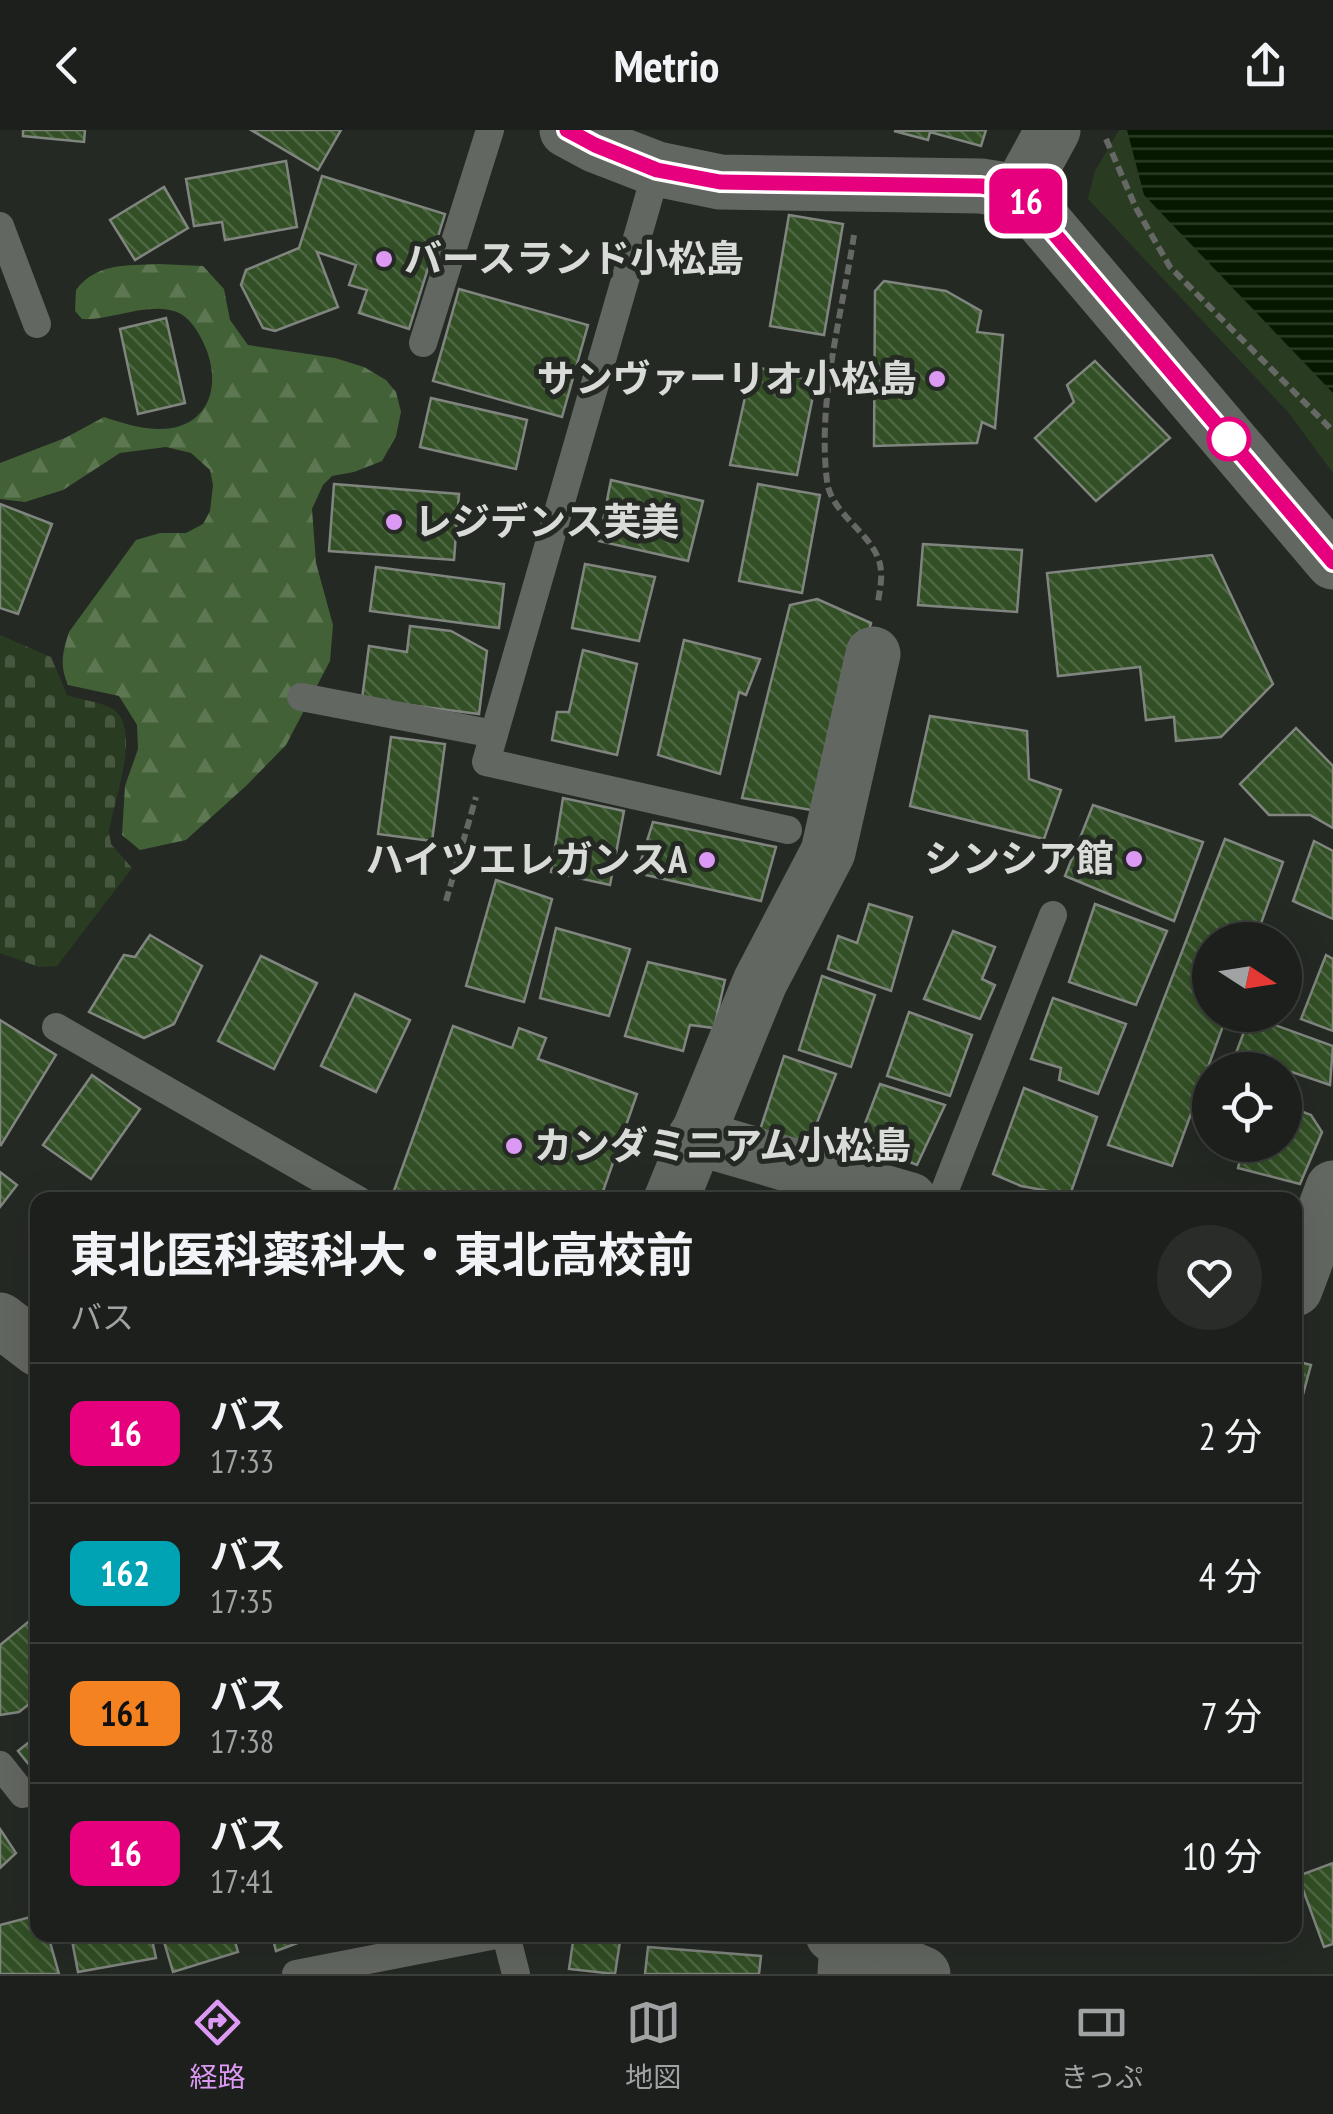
<!DOCTYPE html>
<html lang="ja">
<head>
<meta charset="utf-8">
<style>
	:root { --surface:#1c1f1b; --page:#292c28; --text:#f1f3f6; --muted:#a0a2a3; --line:#3a3d3a; --accent:#dc99f4 }
	body { margin:0; font-family:"PT Sans Narrow","Noto Sans JP",sans-serif; background:var(--page); color:var(--text); height:100vh; display:flex; flex-direction:column; font-size:38px; white-space:nowrap }
	* { box-sizing:border-box; margin:0 }
	p { font-size:32px; color:var(--muted) }
	.icon { flex:none; width:55px; height:55px; fill:none; stroke:currentColor; stroke-width:2; stroke-linecap:round; stroke-linejoin:round }
	.map { position:relative; flex:1; overflow:hidden }
	.details { position:absolute; left:30px; top:1062px; width:1272px; height:750px; display:flex; flex-direction:column; background:var(--surface); border-radius:20px; box-shadow:0 10px 40px #0002,0 0 0 2px var(--line) }
	.details>* { flex:none }
	.badge { padding:0 20px; border-radius:15px; font-size:35px; line-height:65px }
	.needle { width:65px; rotate:102deg }
	.buttons { position:absolute; left:1192px; top:792px; display:grid; gap:20px }
	.buttons a { display:grid; place-items:center; width:110px; height:110px; border-radius:50%; background:var(--surface); box-shadow:0 10px 40px #0002,0 0 0 2px var(--line); font-size:50px }
	.map>.badge { position:absolute; translate:-50% -50%; box-shadow:0 0 0 5px #fff }
	.round { display:grid; place-items:center; flex:none; width:105px; height:105px; border-radius:52px; background:var(--page) }
	.summary { display:flex; align-items:center; justify-content:space-between; height:170px; padding:0 40px }
	h1 { font-size:48px; font-weight:700; line-height:75px }
	ul { padding:0; list-style:none }
	li { display:flex; align-items:center; gap:30px; height:140px; padding:0 40px; border-top:2px solid var(--line) }
	li div { flex:1 }
	li b { display:block; font-size:38px }
	li em { font-style:normal }
	li .badge { min-width:110px; font-weight:700; text-align:center }
	header { display:flex; justify-content:space-between; align-items:center; height:130px; padding:0 40px; background:var(--surface); font-size:45px; font-weight:700 }
	.menu { display:flex; justify-content:space-around; align-items:center; height:140px; border-top:2px solid var(--line); background:var(--surface); font-size:28px; color:var(--muted) }
	.menu a { display:grid; justify-items:center; gap:5px }
	.menu .on { color:var(--accent) }
	.map>svg:first-child { display:block }
	.forest { fill:url(#forest-firs) }
	.cemetery { fill:url(#cemetery-stones) }
	.park { fill:#293b21 }
	.water { fill:url(#water-rules) }
	.building { fill:url(#building-back-hatch); stroke:#81857f; stroke-width:2.5 }
	.lines { fill:none; stroke-linecap:round; stroke-linejoin:round }
	.path { stroke:#656864; stroke-width:6; stroke-dasharray:10 5; stroke-linecap:butt }
	.lane { stroke:#636761; stroke-width:28 }
	.street { stroke:#636761; stroke-width:55 }
	.secondary { stroke:#636761; stroke-width:55 }
	.line-casing { stroke:#fff; stroke-width:22 }
	.line { stroke:#e6007e; stroke-width:15 }
	.poi-dot { fill:#dc99f4; stroke:#252924; stroke-width:4 }
	.stop-dot { fill:#fff; stroke:#e6007e; stroke-width:5 }
	.labels { text-anchor:middle; stroke-width:10; stroke-linejoin:round; paint-order:stroke }
	.poi-label { font-size:38px; font-weight:bold; fill:#d8dbd7; stroke:#252924; text-anchor:start }
</style>
</head>
<body>
<header><svg class="icon" aria-label="back" viewBox="0 0 24 24"><path d="M15 5l-7 7 7 7"/></svg>Metrio<svg class="icon" aria-label="share" viewBox="0 0 24 24"><path d="M12 15V3M7 8l5-5 5 5M5 13v7h14v-7"/></svg></header>
<div class="map">
<svg width="1333" height="1844" viewBox="0 0 1333 1844">
	<defs>
		<pattern id="forest-firs" width="22" height="20" patternUnits="userSpaceOnUse" patternTransform="scale(2.5)"><rect width="22" height="20" fill="#436136"/><path d="M5 1l3.5 6h-7zM16 11l3.5 6h-7z" fill="#5d7752"/></pattern>
		<pattern id="cemetery-stones" width="16" height="16" patternUnits="userSpaceOnUse" patternTransform="scale(2.5)"><rect width="16" height="16" fill="#293b21"/><path d="M2 7V4a2 2 0 0 1 4 0v3zM10 15v-3a2 2 0 0 1 4 0v3z" fill="#475740"/></pattern>
		<pattern id="water-rules" width="6" height="5" patternUnits="userSpaceOnUse" patternTransform="scale(2.5)"><rect width="6" height="5" fill="#061900"/><path d="M0 2.5h6" fill="none" stroke="#2a3a24"/></pattern>
		<pattern id="building-back-hatch" width="6" height="6" patternUnits="userSpaceOnUse" patternTransform="scale(2.5)"><rect width="6" height="6" fill="#324f25"/><path d="M-1 5l2 2M0 0l6 6M5-1l2 2" fill="none" stroke="#4f6844"/></pattern>
	</defs>
	<rect width="100%" height="100%" fill="#252924"/>
	<path class="forest" d="M159 134 203 136 224 159 230 190 248 215 335 228 364 237 386 250 396 262 401 282 396 306 382 331 354 342 332 346 323 355 312 379 316 433 333 495 330 531 286 615 247 655 186 710 140 720 122 705 125 656 138 619 137 595 119 566 68 555C59 535 63 521 69 502L136 410 160 403H186L203 394 210 381 213 355 210 340 191 323 166 317 120 323 63 360 25 372 0 369V333L65 308 104 287C125 294 150 302 172 298 214 290 220 248 204 214 199 203 192 191 181 184 153 169 112 191 82 189L75 181 76 160C97 132 127 136 159 134Z"/>
	<path class="cemetery" d="M0 505 51 527 67 565C81 570 101 572 113 579 142 598 114 671 109 701L111 714 132 738 57 836 39 837 0 823Z"/>
	<polygon class="park" points="1119,0 1333,0 1333,343 1288,282 1088,69 1095,41"/>
	<polygon class="water" points="1127,0 1333,0 1333,263 1144,65"/>
	<g class="building">
		<polygon points="23,0 85,0 84,12 23,6"/>
		<polygon points="251,0 341,0 318,40"/>
		<polygon points="986,0 981,16 930,2 928,10 894,1"/>
		<polygon points="286,31 297,97 225,110 222,92 194,96 186,49"/>
		<polygon points="322,46 445,84 409,199 359,183 367,160 349,155 356,135 317,122 338,177 275,201 263,198 241,155 246,140 299,118"/>
		<polygon points="164,57 188,98 135,130 110,90"/>
		<polygon points="789,85 843,94 824,205 770,196"/>
		<polygon points="884,151 946,161 981,181 977,202 1003,205 995,298 982,292 977,313 874,316 875,161"/>
		<polygon points="459,159 588,195 562,287 433,251"/>
		<polygon points="166,188 185,273 138,284 120,199"/>
		<polygon points="1095,231 1170,308 1096,371 1035,308 1074,272 1067,255"/>
		<polygon points="752,236 816,251 797,345 730,335"/>
		<polygon points="431,268 527,290 516,339 420,317"/>
		<polygon points="611,350 703,371 688,431 599,411"/>
		<polygon points="334,354 459,364 454,430 329,421"/>
		<polygon points="758,354 820,365 802,463 739,451"/>
		<polygon points="0,374 52,394 18,484 0,478"/>
		<polygon points="923,414 1022,420 1017,482 918,475"/>
		<polygon points="1212,425 1273,554 1221,607 1176,611 1174,587 1146,590 1140,537 1058,546 1047,443"/>
		<polygon points="585,434 655,447 639,511 572,498"/>
		<polygon points="376,437 504,454 499,498 370,481"/>
		<polygon points="817,469 871,493 823,682 742,668 790,475"/>
		<polygon points="410,496 451,501 487,521 479,584 362,569 369,516 407,522"/>
		<polygon points="684,510 760,529 746,565 739,562 720,644 658,625"/>
		<polygon points="583,520 637,534 617,625 552,610 557,582 569,582"/>
		<polygon points="930,586 1027,601 1029,649 1061,660 1044,709 910,676"/>
		<polygon points="1296,598 1333,636 1333,698 1310,685 1269,685 1240,654"/>
		<polygon points="391,607 445,614 432,711 378,704"/>
		<polygon points="563,668 624,681 610,755 551,742"/>
		<polygon points="1093,675 1203,712 1174,791 1065,746"/>
		<polygon points="653,692 776,717 761,771 637,743"/>
		<polygon points="1225,709 1283,732 1255,810 1210,810 1210,885 1227,885 1172,1036 1108,1015"/>
		<polygon points="1314,711 1333,721 1333,789 1293,771"/>
		<polygon points="496,750 552,769 524,872 466,856"/>
		<polygon points="869,774 912,787 891,861 828,839 838,806 857,813"/>
		<polygon points="1095,774 1167,801 1136,875 1069,852"/>
		<polygon points="556,798 630,819 609,886 540,868"/>
		<polygon points="953,801 995,817 982,849 995,855 980,889 924,869"/>
		<polygon points="150,805 202,836 174,894 144,908 89,882 124,825 135,827"/>
		<polygon points="1326,825 1333,829 1333,901 1301,889"/>
		<polygon points="261,826 317,853 274,939 218,911"/>
		<polygon points="648,832 725,850 714,898 690,895 683,921 625,906"/>
		<polygon points="822,846 875,865 851,937 799,920"/>
		<polygon points="355,864 410,890 376,962 321,936"/>
		<polygon points="1053,868 1126,894 1098,964 1059,950 1061,938 1031,929"/>
		<polygon points="909,882 972,905 950,966 887,946"/>
		<polygon points="1250,886 1333,916 1330,955 1236,923"/>
		<polygon points="0,890 56,925 1,1015 0,1014"/>
		<polygon points="453,896 512,918 519,898 546,908 538,929 637,964 600,1070 391,1069"/>
		<polygon points="784,926 836,944 809,1013 760,1000"/>
		<polygon points="92,945 140,979 91,1049 43,1015"/>
		<polygon points="880,954 945,975 917,1035 858,1012"/>
		<polygon points="1024,958 1097,987 1070,1065 1021,1056 993,1044"/>
		<polygon points="1285,975 1311,985 1322,1002 1300,1054 1238,1038 1244,1015 1285,1015"/>
		<polygon points="0,1042 17,1055 0,1077"/>
		<polygon points="1295,1231 1311,1235 1295,1294"/>
		<polygon points="33,1488 38,1494 38,1567 19,1582 0,1585 0,1515"/>
		<polygon points="38,1605 38,1646 18,1621"/>
		<polygon points="0,1699 16,1723 0,1738"/>
		<polygon points="1333,1733 1333,1814 1324,1817 1298,1746"/>
		<polygon points="38,1785 38,1805 48,1805 59,1844 0,1844 0,1795"/>
		<polygon points="71,1805 151,1805 156,1828 78,1842"/>
		<polygon points="162,1805 233,1805 238,1822 173,1842"/>
		<polygon points="272,1805 319,1805 276,1821"/>
		<polygon points="574,1805 621,1805 615,1844 569,1839"/>
		<polygon points="648,1817 761,1826 759,1844 645,1844"/>
	</g>
	<g class="lines">
		<g class="path">
			<polyline points="1106,9 1136,78 1170,137 1333,301"/>
			<path d="M854 105C842 184 817 270 827 351 831 387 880 406 881 442 882 452 879 463 878 473"/>
			<polyline points="446,771 476,667"/>
		</g>
		<g class="lane">
			<polyline points="657,39 486,632 788,700"/>
			<polyline points="0,96 37,194"/>
			<polyline points="423,213 490,0"/>
			<polyline points="301,567 494,604"/>
			<polyline points="56,897 358,1070"/>
			<polyline points="941,1070 1053,785"/>
			<polyline points="0,1635 23,1664"/>
			<polyline points="506,1805 516,1844"/>
			<polyline points="296,1844 496,1805"/>
		</g>
		<g class="street">
			<polyline points="695,1007 910,1070"/>
			<polyline points="671,1070 760,852 828,722 873,524"/>
			<polyline points="1295,1159 1333,1058"/>
			<polyline points="847,1811 923,1844"/>
		</g>
		<g class="secondary">
			<polyline points="567,0 595,15 657,39 720,52 981,56 1019,62 1333,432"/>
			<polyline points="1019,62 1053,0"/>
			<polyline points="0,1190 38,1219"/>
			<polyline points="833,1805 847,1811 845,1844"/>
		</g>
	</g>
	<g class="lines">
		<g class="line-casing">
			<polyline id="line" points="567,0 595,15 657,40 720,52 981,56 1019,62 1333,432"/>
		</g>
		<use href="#line" class="line"/>
	</g>
	<g class="poi-dot">
		<circle cx="384" cy="129" r="10"/>
		<circle cx="937" cy="249" r="10"/>
		<circle cx="394" cy="392" r="10"/>
		<circle cx="1134" cy="729" r="10"/>
		<circle cx="707" cy="730" r="10"/>
		<circle cx="514" cy="1016" r="10"/>
	</g>
	<circle class="stop-dot" cx="1229" cy="309" r="20"/>
	<g class="labels">
		<g class="poi-label">
			<text x="404" y="142">バースランド小松島</text>
			<text x="917" y="262" text-anchor="end">サンヴァーリオ小松島</text>
			<text x="414" y="405">レジデンス芙美</text>
			<text x="1114" y="742" text-anchor="end">シンシア館</text>
			<text x="687" y="743" text-anchor="end">ハイツエレガンスA</text>
			<text x="534" y="1029">カンダミニアム小松島</text>
		</g>
	</g>
</svg>
<div class="buttons">
<a><svg class="needle" viewBox="-14 -14 28 28"><path d="M0-13l5 13h-10z" fill="#e53935"/><path d="M0 13l5-13h-10z" fill="#a0a2a3"/></svg></a>
<a><svg class="icon" aria-label="locate" viewBox="0 0 24 24"><circle cx="12" cy="12" r="6"/><path d="M12 2v4M12 18v4M2 12h4M18 12h4"/></svg></a>
</div>
<b class="badge" style="left:1026px;top:71px;background:#e6007e;color:#fff">16</b>
<section class="details">
<div class="summary"><div><h1>東北医科薬科大・東北高校前</h1><p>バス</p></div><a class="round"><svg class="icon" aria-label="heart" viewBox="0 0 24 24"><path d="M12 20l-8-8c-3-5 5-10 8-4 3-6 11-1 8 4z"/></svg></a></div>
<ul>
<li><span class="badge" style="background:#e6007e;color:#fff">16</span><div><b>バス</b><p>17:33</p></div><em>2 分</em></li>
<li><span class="badge" style="background:#00a3b4;color:#fff">162</span><div><b>バス</b><p>17:35</p></div><em>4 分</em></li>
<li><span class="badge" style="background:#f58220;color:#111">161</span><div><b>バス</b><p>17:38</p></div><em>7 分</em></li>
<li><span class="badge" style="background:#e6007e;color:#fff">16</span><div><b>バス</b><p>17:41</p></div><em>10 分</em></li>
</ul>
</section>
</div>
<nav class="menu">
<a class="on"><svg class="icon" aria-label="directions" viewBox="0 0 24 24"><path d="M12 3l9 9-9 9-9-9zM9 14v-3h6M13 9l2 2-2 2"/></svg>経路</a>
<a><svg class="icon" aria-label="map" viewBox="0 0 24 24"><path d="M3 6l6-2 6 2 6-2v14l-6 2-6-2-6 2zM9 4v14M15 6v14"/></svg>地図</a>
<a><svg class="icon" aria-label="tickets" viewBox="0 0 24 24"><path d="M3 7h18v10H3zM15 7v10"/></svg>きっぷ</a>
</nav>
</body>
</html>
